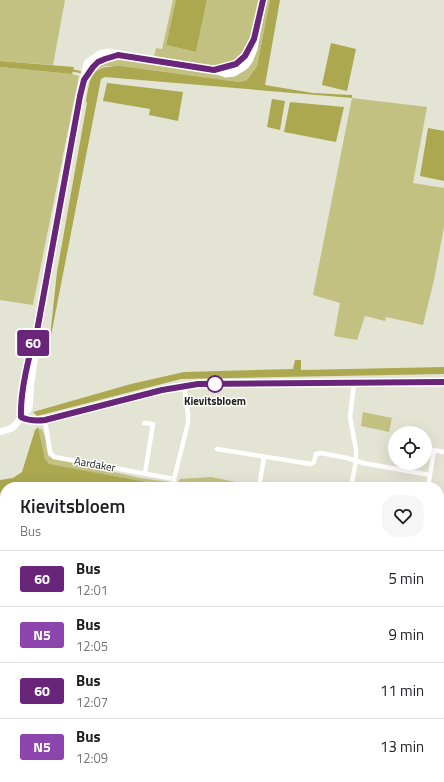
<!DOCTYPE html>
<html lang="en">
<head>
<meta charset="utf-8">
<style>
	:root { --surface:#fff; --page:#f6f6f6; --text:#202124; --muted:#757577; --line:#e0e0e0 }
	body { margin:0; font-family:"Titillium Web",sans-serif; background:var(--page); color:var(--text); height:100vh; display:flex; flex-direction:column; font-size:15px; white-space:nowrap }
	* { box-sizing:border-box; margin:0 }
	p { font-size:13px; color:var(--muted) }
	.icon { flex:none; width:22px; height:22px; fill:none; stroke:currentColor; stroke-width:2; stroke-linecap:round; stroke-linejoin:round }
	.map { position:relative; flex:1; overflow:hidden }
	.side { position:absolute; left:0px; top:482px; width:444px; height:300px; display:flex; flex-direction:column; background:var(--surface); border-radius:16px 16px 0 0; box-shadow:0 4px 16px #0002 }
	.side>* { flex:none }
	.badge { padding:0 8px; border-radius:3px; font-size:14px; line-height:26px }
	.fabs { position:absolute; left:388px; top:426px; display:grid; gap:8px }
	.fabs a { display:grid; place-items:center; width:44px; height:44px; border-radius:50%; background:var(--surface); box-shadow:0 4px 16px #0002; font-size:20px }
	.map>.badge { position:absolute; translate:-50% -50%; box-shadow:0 0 0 2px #fff }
	.round { display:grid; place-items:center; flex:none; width:42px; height:42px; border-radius:16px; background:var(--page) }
	.summary { display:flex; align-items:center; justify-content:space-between; height:68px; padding:0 20px }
	h1 { font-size:19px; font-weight:600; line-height:30px }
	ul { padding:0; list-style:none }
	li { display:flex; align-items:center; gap:12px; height:56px; padding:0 20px; border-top:1px solid var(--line) }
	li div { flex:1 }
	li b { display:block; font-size:15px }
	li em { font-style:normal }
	li .badge { min-width:44px; font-weight:700; text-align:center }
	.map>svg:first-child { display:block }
	.green { fill:#c2c181 }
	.water { fill:#aba850 }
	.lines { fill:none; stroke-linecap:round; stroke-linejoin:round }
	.stream { stroke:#aba850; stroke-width:2 }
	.street { stroke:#fff; stroke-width:4.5 }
	.secondary { stroke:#fff; stroke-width:7 }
	.line-casing { stroke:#fff; stroke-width:9 }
	.line { stroke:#68257a; stroke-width:6 }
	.stop-dot { fill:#fff; stroke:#68257a; stroke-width:2 }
	.labels { text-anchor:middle; stroke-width:3; stroke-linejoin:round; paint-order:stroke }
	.stop-label { font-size:11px; font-weight:bold; fill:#20201a; stroke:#fff }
	.street-label { font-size:11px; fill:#20201a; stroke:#fff }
</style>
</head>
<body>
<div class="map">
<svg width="444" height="782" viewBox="0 0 444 782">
	<rect width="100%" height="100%" fill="#e4e4d4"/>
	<g class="green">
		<polygon points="0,0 65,0 53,65 0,61"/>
		<polygon points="173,0 176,0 166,45 196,52 207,0 259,0 254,27 249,46 235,62 216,66 195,64 154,57 156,48 162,49"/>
		<polygon points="266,0 270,0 257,66 247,80 239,82 121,66 106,66 95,70 95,69 105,63 122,59 167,66 224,76 231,76 243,72 247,69 253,61"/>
		<polygon points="0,67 72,74 79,76 33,305 0,300"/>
		<polygon points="352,98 427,107 413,183 444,188 444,227 434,280 423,325 386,317 385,321 365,316 357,340 334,336 340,303 313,295"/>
		<polygon points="363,412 392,418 389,432 361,426"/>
		<polygon points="38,428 42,429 45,437 48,456 53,458 140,478 169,482 170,487 164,487 162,485 51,465 47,462 45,459"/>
		<polygon points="211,477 256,486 256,487 230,487 210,483 209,487 179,487 178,482 180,479"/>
		<polygon points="89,483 118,487 79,487"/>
		<rect x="0" y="492" width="5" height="32"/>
		<polygon points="11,777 33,777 57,782 36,782"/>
		<polygon points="89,777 123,777 146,781 113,782"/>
		<polygon points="158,777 164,777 164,778 174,780 174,777 180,777 179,782 157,781"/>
	</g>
	<g class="water">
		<polygon points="176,0 207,0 196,52 166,45"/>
		<path d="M270 0H280L265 85 313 93 352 95V98L105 77 101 79 49 346 57 272 87 103 86 101C91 74 90 66 121 66L239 82 247 80 257 66Z"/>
		<polygon points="331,43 356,49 347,91 322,85"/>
		<polygon points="0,61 74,67 72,74 0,67"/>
		<polygon points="107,83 183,92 178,121 149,115 150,109 103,101"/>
		<polygon points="272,99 285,101 280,130 267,127"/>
		<polygon points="290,102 344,107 336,142 284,132"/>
		<polygon points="428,128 444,131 444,181 420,176"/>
		<polygon points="295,360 301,360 301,370 444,367 444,374 181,379 37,416 33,412 131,384 184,372 293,369"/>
		<polygon points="38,427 45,459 49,464 162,485 164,485 164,487 118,487 94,483 89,483 79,487 5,487 5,492 0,492 0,480 13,478 22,472 35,430"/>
		<polygon points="33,777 89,777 113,782 57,782"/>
	</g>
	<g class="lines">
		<polyline class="stream" points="71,70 80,72"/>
		<g class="street">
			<polyline points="45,420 50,452 54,457 174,479"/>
			<polyline points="144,423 153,424 145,473"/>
			<polyline points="217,449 311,464 314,462 316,454 321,453 347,458 363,463 430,475 434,450 444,452"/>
			<polyline points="175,487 174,479 188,423 188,414 184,386"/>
			<polyline points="259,487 264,457"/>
			<polyline points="351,487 356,461 356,450 350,417 354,383"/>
			<polyline points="428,487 430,475"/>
			<polyline points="2,528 1,581 5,584"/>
			<polyline points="439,535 444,535"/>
			<polyline points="439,592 444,592"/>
			<polyline points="439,649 444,650"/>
			<polyline points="0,660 5,661"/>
			<polyline points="439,708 444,708"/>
			<polyline points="0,751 5,752"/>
			<polyline points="0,777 23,782"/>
			<polyline points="133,777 153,780"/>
			<polyline points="182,782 183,777"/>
			<polyline points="233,782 234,777"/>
			<polyline points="286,782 287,777"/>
			<polyline points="345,782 346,777"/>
			<polyline points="403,782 404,777"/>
		</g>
		<g class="secondary">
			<path d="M215 70C235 65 241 64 252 44"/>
			<path d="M85 78C96 62 101 60 118 55"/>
			<path d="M21 417C29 421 37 421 45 420L162 390 198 384 444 382"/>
			<path d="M21 417C20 397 27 358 34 339"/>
			<polyline points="0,432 12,428 17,423 29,408 31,381 36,349 37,331 80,96 87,63 100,54 108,52 214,70 226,74 234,73 246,65 250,59 254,49 263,0"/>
		</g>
	</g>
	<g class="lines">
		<g class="line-casing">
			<path id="line" d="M263 0 254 39 245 56 236 64 214 70 118 55 105 59 98 62 93 67 84 80 80 96 37 331C29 354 20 392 21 417 29 421 37 421 45 420L162 390 198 384 444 382"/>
		</g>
		<use href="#line" class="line"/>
	</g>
	<circle class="stop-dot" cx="215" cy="384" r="8"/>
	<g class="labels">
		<g class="stop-label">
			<text x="215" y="405">Kievitsbloem</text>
		</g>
		<g class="street-label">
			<text transform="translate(95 464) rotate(10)" y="4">Aardaker</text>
		</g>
	</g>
</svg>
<div class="fabs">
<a><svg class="icon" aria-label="locate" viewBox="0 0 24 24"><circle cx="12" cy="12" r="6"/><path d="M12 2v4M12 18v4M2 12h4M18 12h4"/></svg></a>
</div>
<b class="badge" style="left:33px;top:343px;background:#68257a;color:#fff">60</b>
<section class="side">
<div class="summary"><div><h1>Kievitsbloem</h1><p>Bus</p></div><a class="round"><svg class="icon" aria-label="heart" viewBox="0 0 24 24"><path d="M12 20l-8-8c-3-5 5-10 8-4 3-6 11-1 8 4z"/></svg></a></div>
<ul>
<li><span class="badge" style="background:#68257a;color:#fff">60</span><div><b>Bus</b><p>12:01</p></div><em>5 min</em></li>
<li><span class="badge" style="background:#8e44ad;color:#fff">N5</span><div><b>Bus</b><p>12:05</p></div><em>9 min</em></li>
<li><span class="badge" style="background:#68257a;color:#fff">60</span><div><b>Bus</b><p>12:07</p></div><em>11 min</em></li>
<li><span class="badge" style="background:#8e44ad;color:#fff">N5</span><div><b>Bus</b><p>12:09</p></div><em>13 min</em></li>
</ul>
</section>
</div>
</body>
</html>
